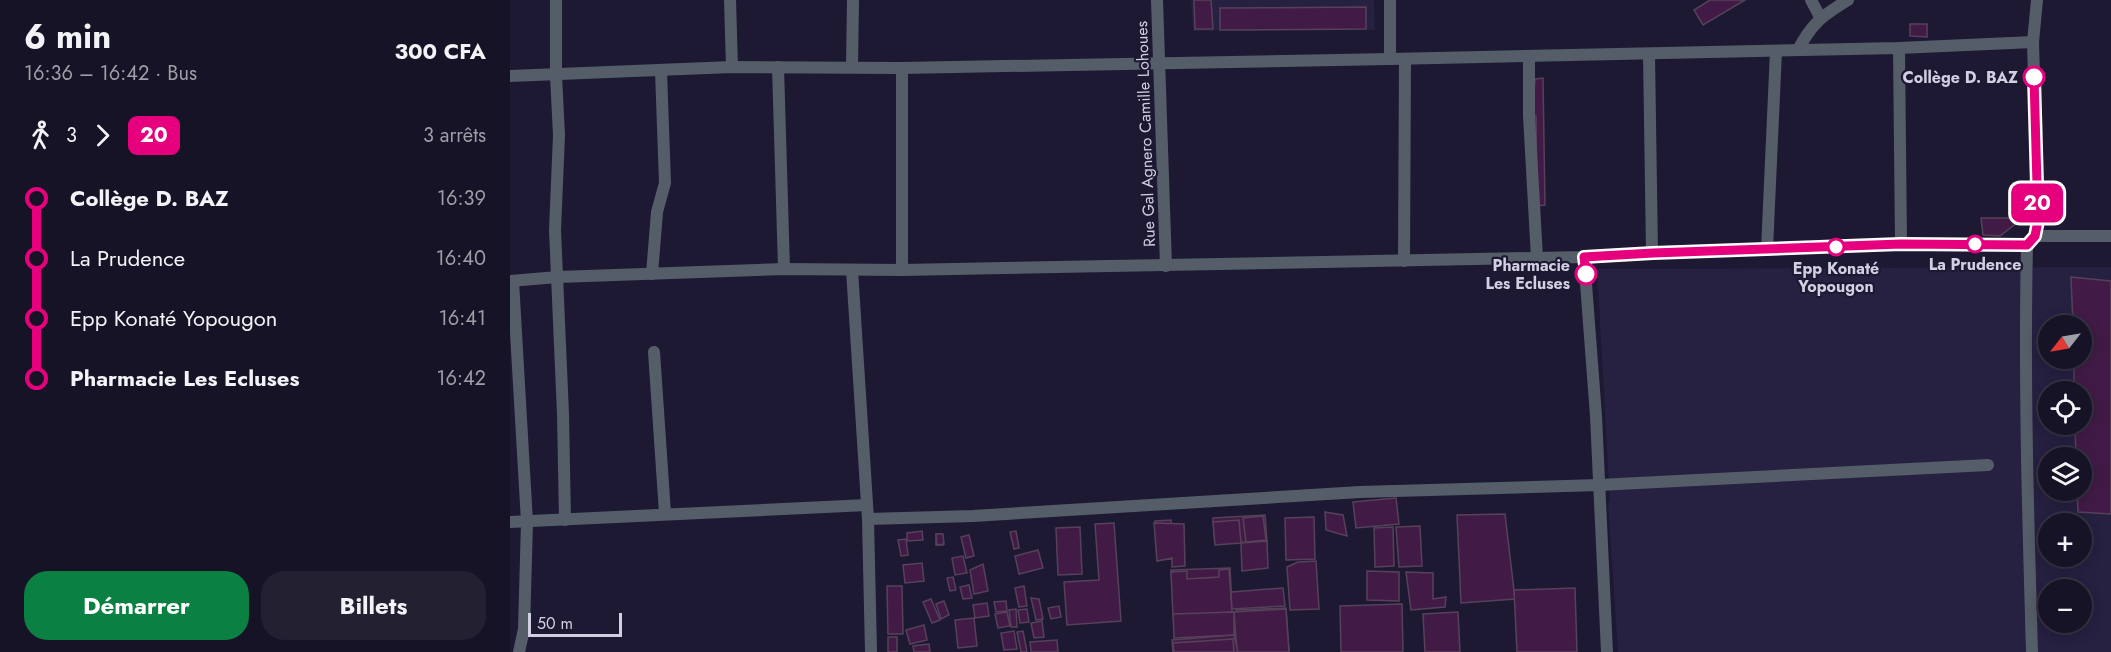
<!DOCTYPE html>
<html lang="fr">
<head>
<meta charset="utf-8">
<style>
	:root { --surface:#161326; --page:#232032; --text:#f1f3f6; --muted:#9e9ea7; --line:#353243; --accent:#0b8043 }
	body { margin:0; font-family:Jost,sans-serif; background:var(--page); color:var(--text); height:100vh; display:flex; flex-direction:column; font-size:22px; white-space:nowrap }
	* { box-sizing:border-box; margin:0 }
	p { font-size:20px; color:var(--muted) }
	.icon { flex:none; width:33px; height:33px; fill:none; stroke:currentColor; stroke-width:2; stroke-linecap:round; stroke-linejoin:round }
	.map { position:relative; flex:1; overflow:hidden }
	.sheet { display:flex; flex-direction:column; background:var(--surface); width:510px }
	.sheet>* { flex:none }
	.badge { padding:0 12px; border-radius:9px; font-size:21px; line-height:39px }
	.needle { width:39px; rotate:239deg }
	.buttons { position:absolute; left:1528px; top:315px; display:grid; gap:12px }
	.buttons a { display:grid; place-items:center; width:54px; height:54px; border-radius:50%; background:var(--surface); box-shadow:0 3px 15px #0003,0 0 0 2px var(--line); font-size:30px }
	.scale { position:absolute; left:18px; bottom:15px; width:94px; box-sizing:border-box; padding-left:6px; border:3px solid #d1cfe2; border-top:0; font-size:16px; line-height:21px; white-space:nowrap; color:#d1cfe2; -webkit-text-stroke:4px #1d1933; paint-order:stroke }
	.map>.badge { position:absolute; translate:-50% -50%; box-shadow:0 0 0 3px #fff }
	.legs { display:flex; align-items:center; gap:9px; height:66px; padding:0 24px; font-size:20px }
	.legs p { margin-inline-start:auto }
	.head { display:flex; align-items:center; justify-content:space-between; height:102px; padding:0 24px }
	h1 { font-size:33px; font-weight:700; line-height:45px }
	.button { display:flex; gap:12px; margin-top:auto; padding:12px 24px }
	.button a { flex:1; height:69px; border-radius:24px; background:var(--accent); color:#fff; font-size:24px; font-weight:700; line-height:69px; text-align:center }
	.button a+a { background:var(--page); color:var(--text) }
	ul { padding:0 24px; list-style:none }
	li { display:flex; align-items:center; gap:21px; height:60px; font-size:22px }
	li i { display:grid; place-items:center; width:9px; height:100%; margin:0 8px; background:currentColor }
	li i::after { content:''; width:15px; height:15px; margin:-8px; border:4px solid; border-radius:50%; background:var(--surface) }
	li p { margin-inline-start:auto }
	li:first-child i { background:linear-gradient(#0000 50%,currentColor 0) }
	li:last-child i { background:linear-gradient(currentColor 50%,#0000 0) }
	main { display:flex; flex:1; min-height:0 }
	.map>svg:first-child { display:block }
	.built { fill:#262041; fill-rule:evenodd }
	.building { fill:#411b46; stroke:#57415a; stroke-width:1.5 }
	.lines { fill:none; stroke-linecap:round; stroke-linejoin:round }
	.minor { stroke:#555d69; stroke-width:12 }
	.line-1-casing { stroke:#fff; stroke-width:14 }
	.line-1 { stroke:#e6007e; stroke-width:9 }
	.stop-1-dot { fill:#fff; stroke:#e6007e; stroke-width:3 }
	.labels { text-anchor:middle; stroke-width:4.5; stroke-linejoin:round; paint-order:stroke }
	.stop-label { font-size:16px; font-weight:bold; fill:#d1cfe2; stroke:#1d1933; text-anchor:end }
	.street-label { font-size:16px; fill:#d1cfe2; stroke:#1d1933 }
</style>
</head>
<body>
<main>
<section class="sheet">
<div class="head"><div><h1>6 min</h1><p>16:36 – 16:42 · Bus</p></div><b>300 CFA</b></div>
<div class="legs"><svg class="icon" aria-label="walk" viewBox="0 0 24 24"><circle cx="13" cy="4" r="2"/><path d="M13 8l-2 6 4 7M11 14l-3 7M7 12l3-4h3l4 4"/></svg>3<svg class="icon" aria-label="forward" viewBox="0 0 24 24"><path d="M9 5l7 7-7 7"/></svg><b class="badge" style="background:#e6007e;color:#fff">20</b><p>3 arrêts</p></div>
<ul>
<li><i style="color:#e6007e"></i><b>Collège D. BAZ</b><p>16:39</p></li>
<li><i style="color:#e6007e"></i><span>La Prudence</span><p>16:40</p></li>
<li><i style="color:#e6007e"></i><span>Epp Konaté Yopougon</span><p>16:41</p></li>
<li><i style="color:#e6007e"></i><b>Pharmacie Les Ecluses</b><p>16:42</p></li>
</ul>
<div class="button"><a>Démarrer</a><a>Billets</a></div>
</section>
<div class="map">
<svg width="1601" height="652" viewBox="0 0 1601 652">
	<rect width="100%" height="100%" fill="#1d1933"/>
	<g class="built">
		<polygon points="681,0 864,0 865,30 683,31"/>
		<path d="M1601 267V652H1108L1098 503 1100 502 1087 269ZM1539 326H1572V358H1539ZM1539 392H1572V424H1539ZM1539 458H1572V490H1539ZM1539 524H1572V556H1539ZM1539 590H1572V622H1539Z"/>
	</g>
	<g class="building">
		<polygon points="684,0 701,0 703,29 685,29"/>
		<polygon points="1200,0 1235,0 1193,25 1184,10"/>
		<polygon points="856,7 856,29 710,30 710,8"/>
		<polygon points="1400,24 1417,24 1417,37 1400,36"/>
		<polygon points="1033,78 1035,205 1027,206 1026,116 1022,114 1025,79"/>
		<polygon points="1471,218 1513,218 1490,236 1473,235"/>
		<polygon points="1561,277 1601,281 1601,514 1568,512 1567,490 1572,490 1572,458 1566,458 1565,424 1572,424 1572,392 1564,392 1564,358 1572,358 1572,326 1563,326"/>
		<polygon points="886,498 889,524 846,528 843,502"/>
		<polygon points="815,512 833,515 837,536 816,530"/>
		<polygon points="995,514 1005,599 951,603 947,515"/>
		<polygon points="755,515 757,541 705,544 703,518"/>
		<polygon points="753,516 756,540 736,542 733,518"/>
		<polygon points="804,517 805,559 776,560 775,518"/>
		<polygon points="661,520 663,559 647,560 645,521"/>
		<polygon points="729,520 731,543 705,545 703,522"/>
		<polygon points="604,523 611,621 557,625 554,582 589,580 585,524"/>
		<polygon points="644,523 674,524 675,566 662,567 662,558 647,561"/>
		<polygon points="910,526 912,566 889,567 886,527"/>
		<polygon points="570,527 572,574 548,575 546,528"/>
		<polygon points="883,527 884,566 865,567 864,528"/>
		<polygon points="412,531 413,540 397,541 397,533"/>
		<polygon points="506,531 509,548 504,549 500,532"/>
		<polygon points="426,534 432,534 433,545 426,545"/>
		<polygon points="426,534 433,534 434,544 427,545"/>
		<polygon points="459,535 464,556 456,558 451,537"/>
		<polygon points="396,539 398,555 391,556 388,540"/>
		<polygon points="757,541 758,568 732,571 731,543"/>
		<polygon points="528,550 533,568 509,574 505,556"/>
		<polygon points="453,556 457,573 445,575 442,558"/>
		<polygon points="806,561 809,609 780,610 777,567 788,562"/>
		<polygon points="412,563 414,581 395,583 393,565"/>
		<polygon points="473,564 478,591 464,594 460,570"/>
		<polygon points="720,568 722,609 664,612 661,570"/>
		<polygon points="719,569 722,612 663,616 661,572 677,571 677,579 709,577 709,570"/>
		<polygon points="857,571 889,572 889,601 857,600"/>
		<polygon points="896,572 923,573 923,599 936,597 935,607 901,610"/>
		<polygon points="443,577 446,590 440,591 437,578"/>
		<polygon points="459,585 462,598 453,599 450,587"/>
		<polygon points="377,586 392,586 393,634 378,634"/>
		<polygon points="514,586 517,606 509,607 505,588"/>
		<polygon points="773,588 775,606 722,609 721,592"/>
		<polygon points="1065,588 1067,652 1007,652 1004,590"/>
		<polygon points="521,598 529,599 533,619 526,620"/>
		<polygon points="421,599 430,620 422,623 413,602"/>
		<polygon points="434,601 439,615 431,619 426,604"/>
		<polygon points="496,601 497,611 486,612 484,602"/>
		<polygon points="477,603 479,616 465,618 463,605"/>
		<polygon points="892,604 893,652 831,652 830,606"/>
		<polygon points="549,606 551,617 541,619 538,608"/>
		<polygon points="776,608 779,652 724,652 726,610"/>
		<polygon points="506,609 507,627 501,627 499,610"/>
		<polygon points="517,609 519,622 510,623 508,610"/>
		<polygon points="776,609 779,652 727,652 724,612"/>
		<polygon points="497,612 500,626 488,628 485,614"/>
		<polygon points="724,612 724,635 664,638 663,614"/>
		<polygon points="948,612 950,652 915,652 913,614"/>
		<polygon points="464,618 467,646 448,648 445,620"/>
		<polygon points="532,621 534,637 524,638 521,623"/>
		<polygon points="414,625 417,640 400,644 396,630"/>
		<polygon points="504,631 507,649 494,650 491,633"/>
		<polygon points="513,631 517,652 511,652 507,632"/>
		<polygon points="724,635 728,652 663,652 662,640"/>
		<rect x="378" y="637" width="9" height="15"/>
		<polygon points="723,639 724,652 664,652 663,643"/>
		<polygon points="547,640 548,652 521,652 520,642"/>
		<polygon points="419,644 420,652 404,652 403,646"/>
	</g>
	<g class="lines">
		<g class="minor">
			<polyline points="46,0 46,76 49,135 45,230 53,414 55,520"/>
			<polyline points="220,0 222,67"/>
			<polyline points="647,0 656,266"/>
			<polyline points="1301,0 1310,17"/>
			<polyline points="1389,48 1391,244"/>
			<path d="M1288 50C1302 23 1312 16 1338 0"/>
			<polyline points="1139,54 1142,253"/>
			<polyline points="1019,56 1019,116 1027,258"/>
			<polyline points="880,59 880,0"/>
			<polyline points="268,67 274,269"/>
			<polyline points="342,67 343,0"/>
			<polyline points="392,68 392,270"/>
			<polyline points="0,76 222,67 392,68 880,59 1389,48 1523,42"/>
			<polyline points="1525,236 1601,236"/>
			<path d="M1517 245C1514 381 1518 516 1522 652"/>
			<polyline points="1257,249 1266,51"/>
			<polyline points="1074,257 1086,416 1097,652"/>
			<polyline points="894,261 895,59"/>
			<polyline points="342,270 358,519 361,652"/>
			<polyline points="142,274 147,212 155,183 151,71"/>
			<polyline points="0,281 48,277 274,269 392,270 1074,257 1142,253 1391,244 1517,245 1525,236 1528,221 1523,42 1527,0"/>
			<polyline points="3,281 17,522 14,629 9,652"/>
			<polyline points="144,352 155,513"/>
			<polyline points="358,519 463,516 850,492 1089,485 1478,465"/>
			<polyline points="0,522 357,505"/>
		</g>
	</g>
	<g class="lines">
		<g class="line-1-casing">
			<polyline id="line-1" points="1076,274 1074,257 1143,253 1391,244 1517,245 1525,236 1528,221 1524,77"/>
		</g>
		<use href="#line-1" class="line-1"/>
	</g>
	<g class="stop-1-dot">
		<circle cx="1524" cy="77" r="10"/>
		<circle cx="1465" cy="244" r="8"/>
		<circle cx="1326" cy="247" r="8"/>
		<circle cx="1076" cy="274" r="10"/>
	</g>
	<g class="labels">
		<g class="stop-label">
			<text x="1508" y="83">Collège D. BAZ</text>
			<text x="1465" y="270" text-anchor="middle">La Prudence</text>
			<text x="1060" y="271">Pharmacie<tspan x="1060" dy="18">Les Ecluses</tspan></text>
			<text x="1326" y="274" text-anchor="middle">Epp Konaté<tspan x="1326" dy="18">Yopougon</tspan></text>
		</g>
		<g class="street-label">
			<text transform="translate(635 134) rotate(-92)" y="6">Rue Gal Agnero Camille Lohoues</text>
		</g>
	</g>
</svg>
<div class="buttons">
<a><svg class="needle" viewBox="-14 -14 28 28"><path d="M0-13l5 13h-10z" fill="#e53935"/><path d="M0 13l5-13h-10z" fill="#9e9ea7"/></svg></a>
<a><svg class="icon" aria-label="locate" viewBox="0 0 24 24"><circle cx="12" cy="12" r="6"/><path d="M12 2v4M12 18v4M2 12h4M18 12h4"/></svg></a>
<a><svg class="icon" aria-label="layers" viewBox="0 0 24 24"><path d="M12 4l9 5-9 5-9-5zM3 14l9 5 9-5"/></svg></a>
<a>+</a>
<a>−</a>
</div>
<div class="scale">50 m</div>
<b class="badge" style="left:1527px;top:203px;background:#e6007e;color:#fff">20</b>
</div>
</main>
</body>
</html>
